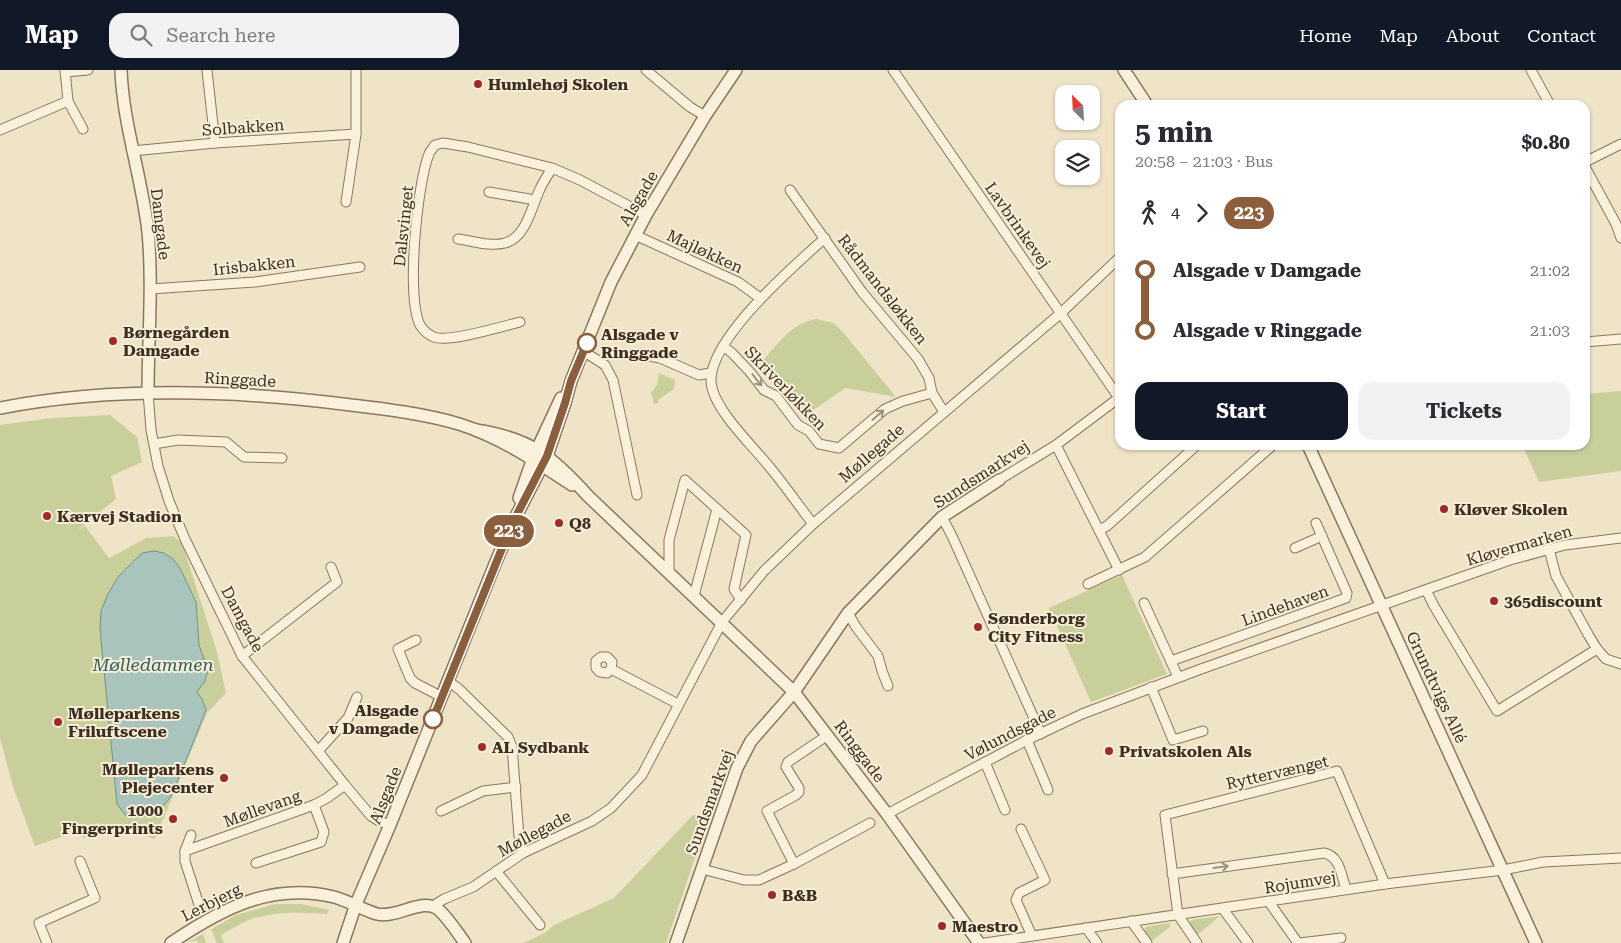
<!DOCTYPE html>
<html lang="en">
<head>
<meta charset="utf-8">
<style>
	:root { --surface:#fff; --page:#f2f2f3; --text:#2b2b33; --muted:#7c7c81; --accent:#111827 }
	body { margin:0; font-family:"Roboto Serif",serif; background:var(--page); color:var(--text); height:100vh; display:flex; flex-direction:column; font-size:19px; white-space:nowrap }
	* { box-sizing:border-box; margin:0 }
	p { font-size:16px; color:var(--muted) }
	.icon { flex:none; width:28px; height:28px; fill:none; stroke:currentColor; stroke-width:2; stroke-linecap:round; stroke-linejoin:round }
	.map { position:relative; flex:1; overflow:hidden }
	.details { position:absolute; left:1115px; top:30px; width:475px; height:350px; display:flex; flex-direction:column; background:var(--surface); border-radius:15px; box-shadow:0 1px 4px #0004 }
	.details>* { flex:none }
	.badge { padding:0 10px; border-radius:16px; font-size:18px; line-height:32px }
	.needle { width:32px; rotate:336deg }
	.tools { position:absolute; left:1055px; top:15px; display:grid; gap:10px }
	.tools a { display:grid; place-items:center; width:45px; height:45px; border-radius:10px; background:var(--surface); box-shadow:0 1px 4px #0004; font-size:25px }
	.map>.badge { position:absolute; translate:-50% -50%; box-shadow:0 0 0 2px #fff }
	.legs { display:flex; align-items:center; gap:8px; height:55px; padding:0 20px; font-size:16px }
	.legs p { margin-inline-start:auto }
	.head { display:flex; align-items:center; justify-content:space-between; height:85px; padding:0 20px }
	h1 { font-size:28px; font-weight:700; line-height:38px }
	.button { display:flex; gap:10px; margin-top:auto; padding:10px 20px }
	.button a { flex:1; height:58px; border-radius:15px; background:var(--accent); color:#fff; font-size:20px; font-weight:700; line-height:58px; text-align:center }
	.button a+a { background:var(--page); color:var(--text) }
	ul { padding:0 20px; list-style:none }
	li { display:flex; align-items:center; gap:18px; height:60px; font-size:19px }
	li i { display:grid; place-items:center; width:8px; height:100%; margin:0 6px; background:currentColor }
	li i::after { content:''; width:12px; height:12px; margin:-6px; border:4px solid; border-radius:50%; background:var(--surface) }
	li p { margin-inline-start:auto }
	li:first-child i { background:linear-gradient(#0000 50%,currentColor 0) }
	li:last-child i { background:linear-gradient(currentColor 50%,#0000 0) }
	header { display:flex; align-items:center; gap:30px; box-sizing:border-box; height:70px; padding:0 25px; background:var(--accent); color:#fff }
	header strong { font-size:24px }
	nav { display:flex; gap:28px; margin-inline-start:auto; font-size:18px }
	.search { width:350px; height:45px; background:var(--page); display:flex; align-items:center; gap:12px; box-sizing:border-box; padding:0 18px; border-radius:15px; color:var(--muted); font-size:19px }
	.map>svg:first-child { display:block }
	.green { fill:#c9cf9b }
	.water { fill:#a9c4bc; stroke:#6f938a }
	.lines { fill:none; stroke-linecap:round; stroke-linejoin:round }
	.minor-casing { stroke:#8d765c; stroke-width:11 }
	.tertiary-casing { stroke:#8d765c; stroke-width:14 }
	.minor { stroke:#faf1dc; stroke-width:9 }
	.tertiary { stroke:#faf1dc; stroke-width:11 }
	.oneway { stroke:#9c907e }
	.line-1-casing { stroke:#fff; stroke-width:11 }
	.line-1 { stroke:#8b5e3c; stroke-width:8 }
	.poi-dot { fill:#9e2a2b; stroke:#f7eed8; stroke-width:2 }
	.stop-1-dot { fill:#fff; stroke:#8b5e3c; stroke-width:2.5 }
	.labels { text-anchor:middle; stroke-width:4; stroke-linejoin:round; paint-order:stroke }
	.poi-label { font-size:16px; font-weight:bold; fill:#3d2e20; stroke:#f7eed8; text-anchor:start }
	.street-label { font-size:16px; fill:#3d2e20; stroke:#f7eed8 }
	.stop-label { font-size:16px; font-weight:bold; fill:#3d2e20; stroke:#f7eed8; text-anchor:start }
	.water-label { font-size:18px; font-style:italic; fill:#2f5d5a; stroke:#f7eed8 }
</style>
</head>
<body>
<header>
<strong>Map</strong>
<div class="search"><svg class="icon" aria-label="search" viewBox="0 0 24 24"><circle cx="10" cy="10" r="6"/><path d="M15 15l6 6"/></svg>Search here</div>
<nav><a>Home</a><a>Map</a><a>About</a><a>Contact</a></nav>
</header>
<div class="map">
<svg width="1621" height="873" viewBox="0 0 1621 873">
	<rect width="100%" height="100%" fill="#f0e4c8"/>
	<g class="green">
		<path d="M817 249 833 253 843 262 896 327 846 318 807 344 802 336 796 335 781 315H774L760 294C776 276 792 252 817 249Z"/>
		<polygon points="659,303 675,310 674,319 658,330 658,333 654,334 651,323 657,315"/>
		<polygon points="1621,321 1621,401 1539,412 1522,375 1585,375 1585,324"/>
		<polygon points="110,345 137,367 142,392 111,406 116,429 78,460 85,456 109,488 146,468 173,466 182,473 217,582 226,623 207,643 155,769 119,758 83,768 79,761 35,776 13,717 0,668 0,355 52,348"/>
		<polygon points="1122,505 1167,604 1091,632 1049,538"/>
		<polygon points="693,745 709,747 666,873 523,873 545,863 554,855 614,828"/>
		<path d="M275 834H302L329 840 327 844C301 842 273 841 249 850 239 854 230 860 221 865L224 873H217L211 859 203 864 206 873H198L197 870 187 873 236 845Z"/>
		<polygon points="1220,846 1196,866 1188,855 1191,850"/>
		<polygon points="1169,853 1170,857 1150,872 1143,862 1146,857"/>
	</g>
	<path class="water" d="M154 481 164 483 173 489 180 498 196 532 199 575 208 600 205 611 197 622 202 629 206 640 172 725C158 744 150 748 127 747L117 734 100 559 101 541 108 524 118 507 142 483Z"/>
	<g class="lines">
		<g class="minor-casing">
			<g id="minor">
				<polyline points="65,0 68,31 83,59"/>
				<polyline points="207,0 215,73"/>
				<polyline points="646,0 690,37 705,46"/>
				<polyline points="893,0 1119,328"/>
				<polyline points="1531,0 1550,35"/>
				<polyline points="65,2 88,0"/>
				<polyline points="0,60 68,31"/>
				<polyline points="132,81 215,73 356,64"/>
				<polyline points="1585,92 1621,74"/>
				<polyline points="1585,97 1616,154 1621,168"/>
				<polyline points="790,120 862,222 918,289 929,308 932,323 944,342"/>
				<polyline points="489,122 535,130"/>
				<polyline points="346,132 356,64 356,0"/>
				<polyline points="635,165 738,212 760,228"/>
				<path d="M458 169C473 171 490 177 505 173 526 168 532 136 540 119 543 112 548 105 552 98"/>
				<polyline points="150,219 255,212 360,197"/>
				<path d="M520 252C504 256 448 273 434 267 429 265 423 260 420 255 406 227 417 114 429 84 430 81 433 78 435 75L443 73 468 77 552 98 580 110 646 145"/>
				<polyline points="1585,272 1621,269"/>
				<polyline points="723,276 732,283 750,302 764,320 776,326 798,355 809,361 819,374 839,378 885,339 903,331 932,323"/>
				<polyline points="583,281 605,295 613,310 637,425"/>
				<polyline points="644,285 660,288 699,305 710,303"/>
				<polyline points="148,323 151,360 158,396 169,431 185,469 242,586 345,715 371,746 379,751 390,755"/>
				<polyline points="154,374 178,370 226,372 244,387 282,388"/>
				<polyline points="1056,375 1119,500"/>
				<polyline points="999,410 1056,375 1120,327"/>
				<polyline points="942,447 952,466 1041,664"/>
				<path d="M813 454C799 436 786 417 772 400 754 377 719 345 712 318 700 276 796 194 825 168"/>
				<polyline points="1099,460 1107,456 1197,375"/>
				<polyline points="1295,478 1322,466"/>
				<polyline points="1549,479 1556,506 1589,566 1597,579 1606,589 1621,594"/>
				<polyline points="669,501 669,470 685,410 746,465 734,519 741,530"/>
				<polyline points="1088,514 1145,487 1273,375"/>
				<polyline points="1426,520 1434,536 1497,641 1597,579"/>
				<polyline points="694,526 717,439"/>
				<polyline points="1144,533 1178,607"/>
				<polyline points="848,543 856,557 878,586 882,601 888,616"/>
				<polyline points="416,570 398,579 410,608 415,613 442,627"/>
				<polyline points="242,586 337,512 331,497"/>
				<polyline points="1171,591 1346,528 1347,523 1316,453"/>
				<polyline points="611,599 607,603 600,602 596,598 596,591 601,587 607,587 612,592 611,599 678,634"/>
				<polyline points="448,611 459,619 508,667 512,677 519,766 523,783"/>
				<polyline points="1151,617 1173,670 1203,661"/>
				<polyline points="1027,670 1048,720"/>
				<polyline points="318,681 348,648 357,627"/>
				<polyline points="985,692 1005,740"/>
				<polyline points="441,741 483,721 516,717"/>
				<polyline points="887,744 1027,670 1082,644 1201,599 1510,490 1565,475 1621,468"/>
				<polyline points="1021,759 1045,810 1019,823 1016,830 1032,866"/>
				<polyline points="191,765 185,781 185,791 201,841"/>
				<polyline points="185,781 314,735 327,728 345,715"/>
				<polyline points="256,793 321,772 324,762 314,735"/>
				<polyline points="794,794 767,741 796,725 799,722 799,718 786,697 788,692 828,665"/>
				<polyline points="702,799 744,810 759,810 794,794 870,753"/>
				<polyline points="496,801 540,855"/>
				<path d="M1172 804 1324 783C1340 786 1341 805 1346 819"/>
				<polyline points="1269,832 1298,873"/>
				<polyline points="433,836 444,829 473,817 523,783 592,751 611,738 642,705 722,552 764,501 813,454 1061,243 1120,187"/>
				<polyline points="1223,839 1248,873"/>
				<polyline points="1131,851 1147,873"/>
				<polyline points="1086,858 1097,873"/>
				<polyline points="47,873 39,853 95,828 80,791"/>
				<polyline points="985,873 1385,814 1503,800 1543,792 1621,788"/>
				<polyline points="1197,873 1178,845 1165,745 1337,701 1385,814"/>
				<polyline points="1300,873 1341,868"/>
			</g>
		</g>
		<g class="tertiary-casing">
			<g id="tertiary">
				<path d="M121 0C123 55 142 107 148 162 153 215 148 269 148 323"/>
				<polyline points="1124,0 1147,35"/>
				<path d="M0 338C116 316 235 320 351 335 385 339 426 344 459 354 500 367 536 391 572 415"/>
				<path d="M476 360C530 368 552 386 588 426L794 622 887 744 979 873"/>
				<polyline points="1308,375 1536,873"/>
				<polyline points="519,428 533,388 561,328"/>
				<path d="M171 873C221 839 271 812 334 827 349 831 363 840 377 844 397 849 424 826 439 840 449 849 457 862 465 873"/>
				<polyline points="343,873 356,834 390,755 495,494 511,456 547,386 565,333 571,311 611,212 646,145 705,46 736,0"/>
				<polyline points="676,873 737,698 751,671 794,622 848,543 942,447 999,410"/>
			</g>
		</g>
		<use href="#minor" class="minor"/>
		<use href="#tertiary" class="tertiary"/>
	</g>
	<defs><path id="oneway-shaft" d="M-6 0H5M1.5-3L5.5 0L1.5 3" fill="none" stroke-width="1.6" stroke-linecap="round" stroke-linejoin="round" transform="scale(1.25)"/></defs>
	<g class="oneway">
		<use href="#oneway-shaft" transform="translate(757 310) rotate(51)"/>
		<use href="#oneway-shaft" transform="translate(878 345) rotate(-41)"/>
		<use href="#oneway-shaft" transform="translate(1221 797) rotate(-8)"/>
	</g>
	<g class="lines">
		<g class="line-1-casing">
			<polyline id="line-1" points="433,649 511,456 547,386 565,333 571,311 587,273"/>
		</g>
		<use href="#line-1" class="line-1"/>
	</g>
	<g class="poi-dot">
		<circle cx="478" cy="14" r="5"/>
		<circle cx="113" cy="271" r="5"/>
		<circle cx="1444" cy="439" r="5"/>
		<circle cx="47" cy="446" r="5"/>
		<circle cx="559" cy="453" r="5"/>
		<circle cx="1494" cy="531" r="5"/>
		<circle cx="978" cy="557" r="5"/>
		<circle cx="58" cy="652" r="5"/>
		<circle cx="482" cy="677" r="5"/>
		<circle cx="1109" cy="681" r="5"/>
		<circle cx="224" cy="708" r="5"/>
		<circle cx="173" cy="749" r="5"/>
		<circle cx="772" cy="825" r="5"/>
		<circle cx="942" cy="856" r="5"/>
	</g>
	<g class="stop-1-dot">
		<circle cx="587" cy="273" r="9"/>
		<circle cx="433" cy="649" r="9"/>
	</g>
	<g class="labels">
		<g class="poi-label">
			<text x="488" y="20">Humlehøj Skolen</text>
			<text x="123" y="268">Børnegården<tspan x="123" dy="18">Damgade</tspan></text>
			<text x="1454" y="445">Kløver Skolen</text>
			<text x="57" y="452">Kærvej Stadion</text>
			<text x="569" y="459">Q8</text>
			<text x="1504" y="537">365discount</text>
			<text x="988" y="554">Sønderborg<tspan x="988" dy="18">City Fitness</tspan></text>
			<text x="68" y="649">Mølleparkens<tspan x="68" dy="18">Friluftscene</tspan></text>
			<text x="492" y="683">AL Sydbank</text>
			<text x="1119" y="687">Privatskolen Als</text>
			<text x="214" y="705" text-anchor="end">Mølleparkens<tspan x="214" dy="18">Plejecenter</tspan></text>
			<text x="163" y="746" text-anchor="end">1000<tspan x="163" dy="18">Fingerprints</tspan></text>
			<text x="782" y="831">B&amp;B</text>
			<text x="952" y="862">Maestro</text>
		</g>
		<g class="street-label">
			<text transform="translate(243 57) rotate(-4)" y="6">Solbakken</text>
			<text transform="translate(638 128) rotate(-60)" y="6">Alsgade</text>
			<text transform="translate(161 154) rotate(83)" y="6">Damgade</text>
			<text transform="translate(1018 155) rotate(55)" y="6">Lavbrinkevej</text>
			<text transform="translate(403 156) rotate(-84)" y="6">Dalsvinget</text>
			<text transform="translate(705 181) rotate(25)" y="6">Majløkken</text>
			<text transform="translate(254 195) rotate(-6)" y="6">Irisbakken</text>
			<text transform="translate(883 219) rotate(52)" y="6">Rådmandsløkken</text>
			<text transform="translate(240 309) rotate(3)" y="6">Ringgade</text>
			<text transform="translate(786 318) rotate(46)" y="6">Skriverløkken</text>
			<text transform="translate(871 383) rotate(-41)" y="6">Møllegade</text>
			<text transform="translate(981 404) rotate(-33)" y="6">Sundsmarkvej</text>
			<text transform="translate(1519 475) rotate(-16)" y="6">Kløvermarken</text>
			<text transform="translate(1285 535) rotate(-20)" y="6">Lindehaven</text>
			<text transform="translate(243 549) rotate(62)" y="6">Damgade</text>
			<text transform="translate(1437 617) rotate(65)" y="6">Grundtvigs Allé</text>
			<text transform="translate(1010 663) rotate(-27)" y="6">Vølundsgade</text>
			<text transform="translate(860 681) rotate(53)" y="6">Ringgade</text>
			<text transform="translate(1277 702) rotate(-13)" y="6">Ryttervænget</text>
			<text transform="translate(385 725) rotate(-68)" y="6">Alsgade</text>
			<text transform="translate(709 732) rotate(-70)" y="6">Sundsmarkvej</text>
			<text transform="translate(262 738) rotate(-20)" y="6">Møllevang</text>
			<text transform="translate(534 763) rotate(-28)" y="6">Møllegade</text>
			<text transform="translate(1300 812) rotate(-9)" y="6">Rojumvej</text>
			<text transform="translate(211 832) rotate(-27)" y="6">Lerbjerg</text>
		</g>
		<g class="stop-label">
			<text x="601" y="270">Alsgade v<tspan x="601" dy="18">Ringgade</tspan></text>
			<text x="419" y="646" text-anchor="end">Alsgade<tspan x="419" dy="18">v Damgade</tspan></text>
		</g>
		<g class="water-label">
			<text x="153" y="601">Mølledammen</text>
		</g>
	</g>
</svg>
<div class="tools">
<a><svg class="needle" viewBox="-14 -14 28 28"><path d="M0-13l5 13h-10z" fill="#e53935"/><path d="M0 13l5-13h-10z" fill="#7c7c81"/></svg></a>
<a><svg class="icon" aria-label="layers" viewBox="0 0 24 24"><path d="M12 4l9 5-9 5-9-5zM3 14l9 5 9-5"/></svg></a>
</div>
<b class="badge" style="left:509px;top:461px;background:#8b5e3c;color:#fff">223</b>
<section class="details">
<div class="head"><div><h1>5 min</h1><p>20:58 – 21:03 · Bus</p></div><b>$0.80</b></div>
<div class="legs"><svg class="icon" aria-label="walk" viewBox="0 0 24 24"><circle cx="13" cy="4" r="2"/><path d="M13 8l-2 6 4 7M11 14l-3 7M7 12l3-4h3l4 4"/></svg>4<svg class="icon" aria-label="forward" viewBox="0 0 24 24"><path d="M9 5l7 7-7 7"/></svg><b class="badge" style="background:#8b5e3c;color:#fff">223</b></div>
<ul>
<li><i style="color:#8b5e3c"></i><b>Alsgade v Damgade</b><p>21:02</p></li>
<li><i style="color:#8b5e3c"></i><b>Alsgade v Ringgade</b><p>21:03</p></li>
</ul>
<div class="button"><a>Start</a><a>Tickets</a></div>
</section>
</div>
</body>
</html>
